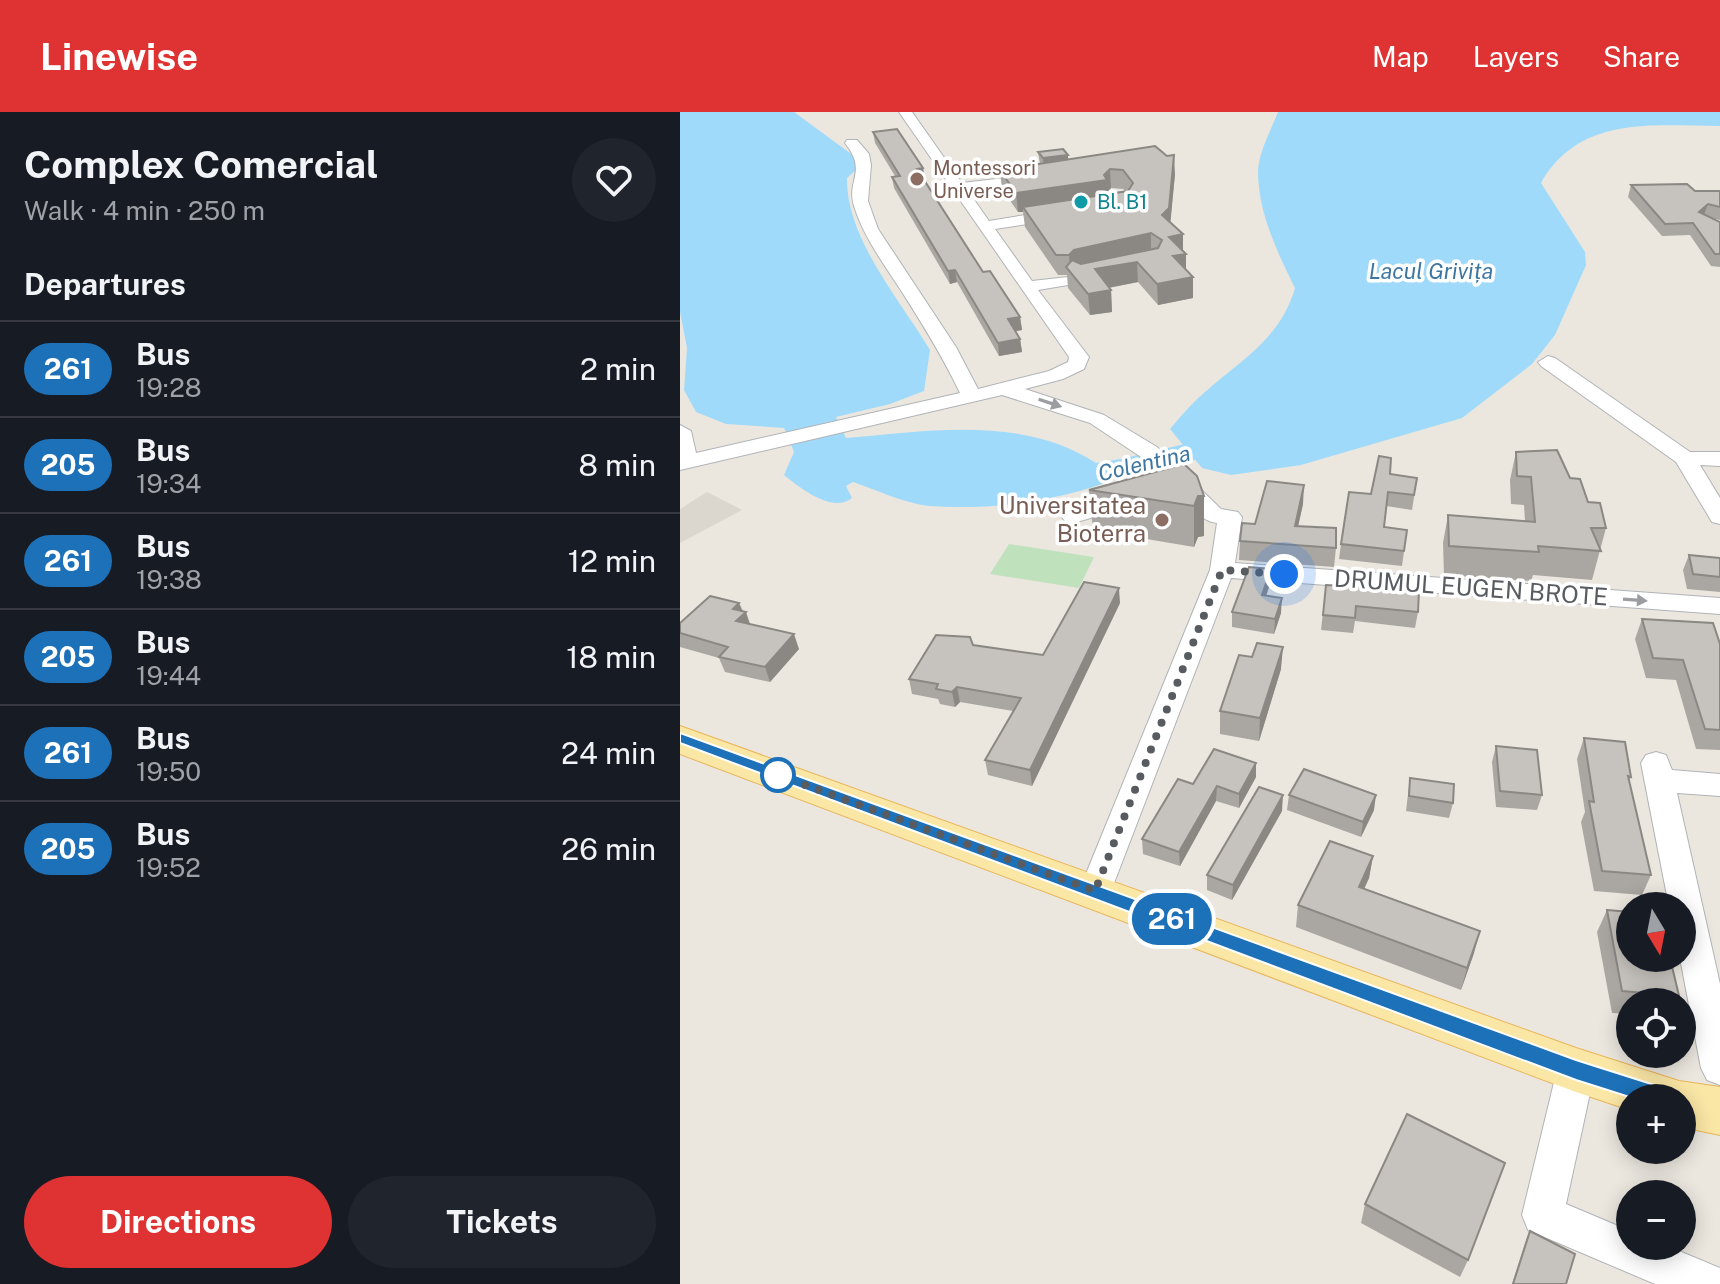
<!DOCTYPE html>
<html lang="en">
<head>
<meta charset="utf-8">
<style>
	:root { --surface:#171b24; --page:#20242c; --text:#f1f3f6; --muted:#9ea1a6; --line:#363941; --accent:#df3232 }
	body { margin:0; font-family:"Public Sans",sans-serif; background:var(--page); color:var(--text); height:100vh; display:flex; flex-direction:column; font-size:30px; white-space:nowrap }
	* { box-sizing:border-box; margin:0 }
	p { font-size:26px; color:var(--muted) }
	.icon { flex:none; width:44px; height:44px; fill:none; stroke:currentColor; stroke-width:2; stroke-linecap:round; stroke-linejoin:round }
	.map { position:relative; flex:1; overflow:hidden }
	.side { display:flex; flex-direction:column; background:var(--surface); width:680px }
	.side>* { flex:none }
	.badge { padding:0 16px; border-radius:26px; font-size:28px; line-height:52px }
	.needle { width:52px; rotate:170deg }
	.tools { position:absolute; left:936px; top:780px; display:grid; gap:16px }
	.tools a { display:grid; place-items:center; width:80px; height:80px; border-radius:50%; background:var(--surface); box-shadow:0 4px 20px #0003; font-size:40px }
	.you { position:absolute; width:40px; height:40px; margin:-20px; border:6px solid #fff; border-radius:50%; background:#1a73e8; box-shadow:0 0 0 12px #1a73e833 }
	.map>.badge { position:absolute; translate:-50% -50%; box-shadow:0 0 0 4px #fff }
	h2 { padding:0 24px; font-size:30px; line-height:72px }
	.round { display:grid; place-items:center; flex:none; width:84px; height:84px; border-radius:42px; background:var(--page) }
	.summary { display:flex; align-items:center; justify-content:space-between; height:136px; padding:0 24px }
	h1 { font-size:38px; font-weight:700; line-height:60px }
	.primary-button { display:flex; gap:16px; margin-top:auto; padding:16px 24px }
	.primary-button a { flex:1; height:92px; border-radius:48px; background:var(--accent); color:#fff; font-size:32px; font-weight:700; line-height:92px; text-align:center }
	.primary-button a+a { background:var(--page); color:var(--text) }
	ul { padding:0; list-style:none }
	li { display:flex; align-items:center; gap:24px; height:96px; padding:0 24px; border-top:2px solid var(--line) }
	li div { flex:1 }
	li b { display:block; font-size:30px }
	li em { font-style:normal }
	li .badge { min-width:88px; font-weight:700; text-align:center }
	header { display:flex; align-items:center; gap:48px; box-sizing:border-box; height:112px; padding:0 40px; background:var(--accent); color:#fff }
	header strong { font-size:38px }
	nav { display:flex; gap:44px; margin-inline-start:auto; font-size:28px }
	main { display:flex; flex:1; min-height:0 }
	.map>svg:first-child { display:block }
	.education { fill:#dbd6ce }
	.green { fill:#bfe2bd }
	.water { fill:#a0dafa }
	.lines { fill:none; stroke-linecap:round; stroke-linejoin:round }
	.river { fill:#a0dafa; fill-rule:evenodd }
	.minor-casing { stroke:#b0b3b7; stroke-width:2 }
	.major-casing { stroke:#e9b65a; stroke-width:2 }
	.minor { fill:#fff; fill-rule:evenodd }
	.major { fill:#fae6a5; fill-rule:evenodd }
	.wall { fill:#aaa7a3; fill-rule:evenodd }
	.shaded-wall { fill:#8b8884 }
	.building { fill:#c6c2bd; stroke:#8b8884; stroke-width:2 }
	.oneway { fill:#9b9da0 }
	.line { fill:#1d71b8; stroke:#fff; stroke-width:2 }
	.walk { stroke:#585c60; stroke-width:8; stroke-dasharray:0 14.4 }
	.education-dot { fill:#8d6e63; stroke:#fff; stroke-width:3 }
	.culture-dot { fill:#0f9aa8; stroke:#fff; stroke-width:3 }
	.stop-dot { fill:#fff; stroke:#1d71b8; stroke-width:4 }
	.labels { text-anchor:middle; stroke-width:7; stroke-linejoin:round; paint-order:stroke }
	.far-education-label { font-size:20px; fill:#785e54; stroke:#fff; text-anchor:start }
	.far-culture-label { font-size:20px; fill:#0d838f; stroke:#fff; text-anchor:start }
	.far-water-label { font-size:22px; font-style:italic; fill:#3e76a2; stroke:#fff }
	.education-label { font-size:24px; fill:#785e54; stroke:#fff; text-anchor:end }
	.street-label { font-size:24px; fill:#585c60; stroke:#fff }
</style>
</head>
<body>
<header>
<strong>Linewise</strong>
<nav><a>Map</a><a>Layers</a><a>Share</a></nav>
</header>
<main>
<section class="side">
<div class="summary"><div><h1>Complex Comercial</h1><p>Walk · 4 min · 250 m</p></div><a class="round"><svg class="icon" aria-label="heart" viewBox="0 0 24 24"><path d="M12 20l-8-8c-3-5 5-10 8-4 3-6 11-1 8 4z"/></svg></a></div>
<h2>Departures</h2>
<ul>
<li><span class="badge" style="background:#1d71b8;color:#fff">261</span><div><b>Bus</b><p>19:28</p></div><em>2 min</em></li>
<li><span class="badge" style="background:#1d71b8;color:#fff">205</span><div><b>Bus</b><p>19:34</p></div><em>8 min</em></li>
<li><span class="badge" style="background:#1d71b8;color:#fff">261</span><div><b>Bus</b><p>19:38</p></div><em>12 min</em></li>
<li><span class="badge" style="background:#1d71b8;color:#fff">205</span><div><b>Bus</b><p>19:44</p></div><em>18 min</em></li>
<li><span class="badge" style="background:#1d71b8;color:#fff">261</span><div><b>Bus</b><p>19:50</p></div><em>24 min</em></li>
<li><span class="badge" style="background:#1d71b8;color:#fff">205</span><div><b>Bus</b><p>19:52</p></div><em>26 min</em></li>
</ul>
<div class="primary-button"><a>Directions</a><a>Tickets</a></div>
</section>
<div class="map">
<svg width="1040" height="1172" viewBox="0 0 1040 1172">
	<rect width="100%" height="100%" fill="#ebe7df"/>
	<polygon class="education" points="27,380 62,398 0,431 0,397"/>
	<polygon class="green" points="329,432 414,445 399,476 310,462"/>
	<g class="water">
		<path d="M0 0H114L174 44 177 57 167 66C166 126 220 188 250 238L244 279 210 292 156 305 166 326C249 319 342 303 416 351L453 345 458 357C397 387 318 399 249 394 223 391 197 378 173 370L166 374 172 386C153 402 120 376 104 363L114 340 104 316 46 312 16 300 4 278 7 236 0 200Z"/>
		<path d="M598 0H1040V14C972 14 900 3 861 71L905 140 906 153 875 223 852 252 782 306 621 353 551 363 522 356 490 317C501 304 512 291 525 280 563 246 600 227 615 176 597 140 578 100 578 59 579 39 591 18 598 0Z"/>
	</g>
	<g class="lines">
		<polygon class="river" points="560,319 571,322 575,328 571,334 405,375 394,372 389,365 394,358"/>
		<g class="minor-casing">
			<g id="minor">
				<path d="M219 0H232L282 71 361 62 363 65 356 69 288 79 309 109 381 97 389 102 381 107 315 117 352 169 388 165 391 169 388 173 358 178 409 245 404 257 383 267 345 277 424 303 477 335 541 397 558 400 562 405 555 451 1040 486V502L551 466 431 779 427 789 415 792 403 789 399 779 530 458 537 411C515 408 510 386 486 380L483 375 486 370 461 345 410 311 322 283 0 358V313L11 319 16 341 280 281C263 245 243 213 222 180 204 152 184 126 174 94 166 68 188 60 165 31L167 28H177L189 42 191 53 188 89 198 117 276 235 298 277 369 259 388 250 389 245Z"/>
				<polygon points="868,244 875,246 1010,340 1040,340 1040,354 1020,353 1040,386 1040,412 1032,410 996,350 861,254 858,250"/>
				<polygon points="446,382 454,384 457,389 454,394 393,411 385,409 381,404 385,399"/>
				<polygon points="976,640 986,643 992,658 1040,662 1040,684 997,681 1040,872 1040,973 1027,968 1021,956 1000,846 1002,846 1002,794 989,794 961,651 966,643"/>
				<polygon points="896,941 909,946 915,958 886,1092 950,1119 950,1134 987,1134 1040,1156 1040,1172 975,1172 848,1118 842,1103 877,958 883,946"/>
			</g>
		</g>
		<g class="major-casing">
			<polygon id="major" points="0,614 896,936 999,969 1040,975 1040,1023 1002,1015 1002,986 950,986 950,998 896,980 0,642"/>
		</g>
		<use href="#minor" class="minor"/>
		<use href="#major" class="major"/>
	</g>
	<g class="wall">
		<polygon points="193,20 243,56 245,68 303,160 340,205 342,218 336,219 340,227 342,240 319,244 277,170 270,172 214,76 212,65 215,64 195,31"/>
		<path d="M358 40 388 43V47L495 62 490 110 503 122V140L506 142V158L513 165V186L478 193 458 170 429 176 431 178 432 200 410 203 388 176 387 163H378L345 115 343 100H338L322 77 320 58 360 52ZM431 76 443 77 445 79 427 82V80Z"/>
		<polygon points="951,73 1015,79 1040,79 1040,108 1031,106 1040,110 1040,155 1031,154 1010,123 982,124 948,85"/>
		<polygon points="836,340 890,366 926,416 912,468 853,463 851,469 764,463 763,431 768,403 845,409 844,393 831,392 830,368"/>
		<polygon points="710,362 737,366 732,398 706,394 704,415 727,418 722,454 659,447 661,432 691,382"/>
		<polygon points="409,378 524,384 524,424 518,425 514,435 413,418"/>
		<polygon points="623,392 618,414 656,436 654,455 559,448 560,429 575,412"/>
		<polygon points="1009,443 1040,446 1040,480 1007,477 1003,458"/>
		<polygon points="591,457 590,472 586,484 601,501 594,522 552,515 552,500"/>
		<polygon points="646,473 738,500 735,516 675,509 673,521 641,518"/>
		<polygon points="59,491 70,512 119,537 90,570 45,560 39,546 0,535 0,511"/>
		<polygon points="440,491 352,674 308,663 305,648 333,599 280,590 275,595 260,592 258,587 232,582 229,567 293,533 363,543"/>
		<polygon points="962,507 1040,532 1040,638 1016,637 996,568 966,566 955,527"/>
		<polygon points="601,557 579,629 540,622 540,599"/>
		<polygon points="904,626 951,665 949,669 971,763 962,783 914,779 901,710 905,700 897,647"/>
		<polygon points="816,634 862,683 857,698 816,695 812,650"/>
		<polygon points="576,651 576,665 559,696 536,689 500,754 463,742 462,727 513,672"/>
		<polygon points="730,666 773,691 769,706 726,699"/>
		<polygon points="609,683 694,698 681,725 607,698"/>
		<polygon points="602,699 552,788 527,778 527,763"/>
		<polygon points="693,744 689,766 684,777 794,841 781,878 616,815 618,793"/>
		<polygon points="927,798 999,884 995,890 950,890 950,902 932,901 917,820"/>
		<polygon points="685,1092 788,1148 780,1165 681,1111"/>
		<polygon points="850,1119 886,1172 832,1172 847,1125"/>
	</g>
	<g class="shaded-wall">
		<polygon points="388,43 388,54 364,57 363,46"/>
		<polygon points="494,43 495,62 490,115 482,103"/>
		<polygon points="243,56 245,68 237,57"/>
		<polygon points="430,57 431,76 427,80 428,87 343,95 343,100 338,100 336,81 424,63"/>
		<polygon points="1028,92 1024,103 1019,100"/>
		<polygon points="471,121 471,141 390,160 389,143 394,138"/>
		<polygon points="503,122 503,142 489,125"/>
		<polygon points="506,142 506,163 493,144"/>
		<polygon points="457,150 458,170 416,178 415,157"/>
		<polygon points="275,158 277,170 270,172 268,159"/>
		<polygon points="513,165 513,186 478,193 477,172"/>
		<polygon points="431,178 432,200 410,203 408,182"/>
		<polygon points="340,205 342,218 330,220 328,207"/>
		<polygon points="340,227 342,240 319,244 318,231"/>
		<polygon points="624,373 623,392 614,433 615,414"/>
		<polygon points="518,384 524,384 524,424 518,425 514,435 514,394"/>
		<polygon points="591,457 590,472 581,498 582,483"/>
		<polygon points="439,476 440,491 352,674 350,658"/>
		<polygon points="602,486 601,501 594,522 595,507"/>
		<polygon points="59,491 63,502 66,500 71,515 62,524 53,497"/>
		<polygon points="114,522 119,537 90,570 85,555"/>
		<polygon points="603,535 601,557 579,629 580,606"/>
		<polygon points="277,575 280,590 275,595 272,580"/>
		<polygon points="576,651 576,665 559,696 559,682"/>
		<polygon points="537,674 536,689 500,754 499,740"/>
		<polygon points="603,683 602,699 552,788 553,773"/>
		<polygon points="696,683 694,698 681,725 683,710"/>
		<polygon points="693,744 689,766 675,797 679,775"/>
		<polygon points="800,819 794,841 781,878 787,856"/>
	</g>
	<g class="building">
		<polygon points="217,17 243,56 237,57 303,160 310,159 340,205 328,207 340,227 318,231 275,158 268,159 212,65 220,64 193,20"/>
		<polygon points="475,34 487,44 494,43 489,96 482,103 503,122 489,125 506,142 493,144 513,165 477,172 457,150 415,157 431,178 408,182 386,155 392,148 401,152 478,136 482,128 471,121 394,138 389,143 376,143 343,95 448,79 453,71 443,58 430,57 424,63 427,68 336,81 320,58"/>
		<polygon points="383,37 388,43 363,46 358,40"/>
		<polygon points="1007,72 1015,79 1040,79 1040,95 1028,92 1019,100 1040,110 1040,142 1035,142 1013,111 985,112 951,73"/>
		<polygon points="877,338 890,366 900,367 908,390 920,391 926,416 911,416 921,439 858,434 859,440 769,434 768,403 855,410 851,365 837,364 836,340"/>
		<polygon points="699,344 711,346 710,362 737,366 734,383 708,380 704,415 727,418 724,439 661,432 669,380 691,382"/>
		<polygon points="504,352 517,364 524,384 518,384 514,394 409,378"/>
		<polygon points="587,369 624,373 615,414 656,416 656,436 560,429 562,411 575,412"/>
		<polygon points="1009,443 1040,446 1040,465 1013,462"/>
		<polygon points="569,455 591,457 582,483 602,486 595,507 552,500"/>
		<polygon points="404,470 439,476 350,658 305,648 341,586 277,575 272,580 256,577 258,572 229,567 256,523 290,525 293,533 363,543"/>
		<polygon points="646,473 739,478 738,500 676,494 675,506 643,503"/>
		<polygon points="30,484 59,491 53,497 66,500 56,509 114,522 85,555 39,545 48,535 0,521 0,511"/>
		<polygon points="962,507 1033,511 1040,532 1040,618 1025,617 1003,548 973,546"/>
		<polygon points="577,531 603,535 580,606 540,599 559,543 572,545"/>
		<polygon points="904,626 945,630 951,665 948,664 971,763 922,759 909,689 914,690"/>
		<polygon points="816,634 857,638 862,683 820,679"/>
		<polygon points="534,637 576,651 559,682 537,674 499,740 462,727 498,667 513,672"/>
		<polygon points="624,657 696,683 683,710 609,683"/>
		<polygon points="730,666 774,672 773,691 729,684"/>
		<polygon points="579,675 603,683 553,773 527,763"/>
		<polygon points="650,729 693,744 679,775 800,819 787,856 618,793"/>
		<polygon points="927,798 950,800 950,846 990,846 999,884 942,879"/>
		<polygon points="727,1002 825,1051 788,1148 685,1092"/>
		<polygon points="850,1119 895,1142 886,1172 833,1172"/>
	</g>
	<defs><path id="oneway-solid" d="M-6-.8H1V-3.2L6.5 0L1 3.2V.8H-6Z" transform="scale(2)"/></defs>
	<g class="oneway">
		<use href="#oneway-solid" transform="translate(370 291) rotate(18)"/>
		<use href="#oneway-solid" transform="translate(955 488) rotate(4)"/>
	</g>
	<polygon class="line" points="0,621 896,948 984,976 991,979 994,986 991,993 984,996 896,968 0,631"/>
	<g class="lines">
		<polyline class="walk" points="98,663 415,779 542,458 604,462"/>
	</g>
	<g class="education-dot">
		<circle cx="237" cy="67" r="8"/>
		<circle cx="482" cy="408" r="8"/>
	</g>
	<circle class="culture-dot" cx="401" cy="90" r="8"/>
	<circle class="stop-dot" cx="98" cy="663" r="16"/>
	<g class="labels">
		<g class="far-education-label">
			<text x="253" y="63">Montessori<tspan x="253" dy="23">Universe</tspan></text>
		</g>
		<g class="far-culture-label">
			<text x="417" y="97">Bl. B1</text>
		</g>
		<g class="far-water-label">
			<text x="751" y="167">Lacul Grivița</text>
			<text transform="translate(464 351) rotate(-13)" y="8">Colentina</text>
		</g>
		<g class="education-label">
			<text x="466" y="402">Universitatea<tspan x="466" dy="28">Bioterra</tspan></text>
		</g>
		<g class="street-label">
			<text transform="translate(791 476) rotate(4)" y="8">DRUMUL EUGEN BROTE</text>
		</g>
	</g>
</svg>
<div class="tools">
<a><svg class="needle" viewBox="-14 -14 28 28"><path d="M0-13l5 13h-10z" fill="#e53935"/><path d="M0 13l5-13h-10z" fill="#9ea1a6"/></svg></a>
<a><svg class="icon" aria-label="locate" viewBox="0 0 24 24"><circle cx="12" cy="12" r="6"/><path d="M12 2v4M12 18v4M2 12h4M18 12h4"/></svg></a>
<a>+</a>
<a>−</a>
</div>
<div class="you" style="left:604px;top:462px"></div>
<b class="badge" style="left:492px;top:807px;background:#1d71b8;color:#fff">261</b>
</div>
</main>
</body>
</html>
